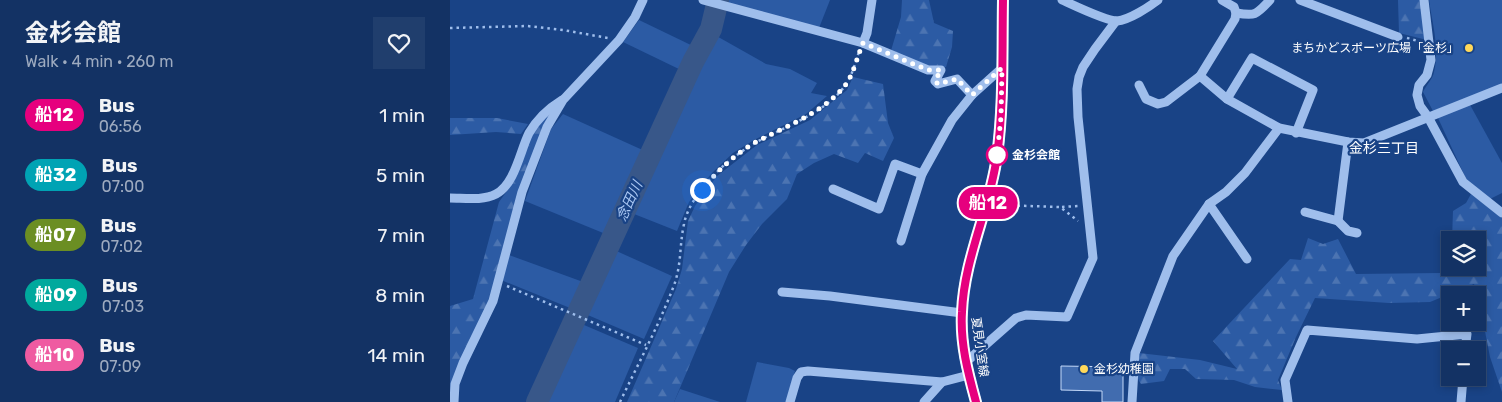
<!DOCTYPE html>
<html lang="en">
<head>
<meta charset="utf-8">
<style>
	:root { --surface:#133264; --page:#203e6d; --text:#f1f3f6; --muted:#9daabf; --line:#324d78 }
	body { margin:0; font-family:Rubik,"Noto Sans JP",sans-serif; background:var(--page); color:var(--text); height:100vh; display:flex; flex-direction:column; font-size:19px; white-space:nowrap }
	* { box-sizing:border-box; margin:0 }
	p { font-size:16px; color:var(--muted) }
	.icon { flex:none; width:28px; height:28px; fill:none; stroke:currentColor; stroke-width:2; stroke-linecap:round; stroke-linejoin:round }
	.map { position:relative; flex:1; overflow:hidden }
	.side { display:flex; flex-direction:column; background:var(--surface); width:450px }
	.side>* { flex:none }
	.badge { padding:0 10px; border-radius:16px; font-size:18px; line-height:32px }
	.controls { position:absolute; left:991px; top:231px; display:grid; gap:10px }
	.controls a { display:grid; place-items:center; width:45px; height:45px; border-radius:0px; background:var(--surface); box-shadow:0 2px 8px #0003,0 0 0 1px var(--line); font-size:25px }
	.you { position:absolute; width:25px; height:25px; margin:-12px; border:4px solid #fff; border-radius:50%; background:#1a73e8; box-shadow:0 0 0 8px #1a73e833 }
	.map>.badge { position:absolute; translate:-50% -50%; box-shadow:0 0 0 2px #fff }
	.round { display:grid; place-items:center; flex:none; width:52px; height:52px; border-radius:0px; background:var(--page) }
	.head { display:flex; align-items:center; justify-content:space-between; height:85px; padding:0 25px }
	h1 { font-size:24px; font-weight:700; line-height:38px }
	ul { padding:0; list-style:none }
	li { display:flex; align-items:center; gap:15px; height:60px; padding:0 25px }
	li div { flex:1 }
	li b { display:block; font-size:19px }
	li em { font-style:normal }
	li .badge { min-width:55px; font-weight:700; text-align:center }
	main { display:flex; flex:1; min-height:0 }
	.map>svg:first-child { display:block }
	.grass { fill:#2c5ba4 }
	.forest { fill:url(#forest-firs) }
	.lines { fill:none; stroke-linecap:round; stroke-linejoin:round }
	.river { stroke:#385789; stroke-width:22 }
	.building { fill:#416caf; stroke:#c4d9f9 }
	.path { stroke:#9fbeec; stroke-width:2.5; stroke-dasharray:2.5 4; stroke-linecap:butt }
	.minor { stroke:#9fbeec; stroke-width:9 }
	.major { stroke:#e4edff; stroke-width:12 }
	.line-casing { stroke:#fff; stroke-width:11 }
	.line { stroke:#e6007e; stroke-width:8 }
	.walk { stroke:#fff; stroke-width:5; stroke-dasharray:0 9 }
	.poi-dot { fill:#ffd85a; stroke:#194386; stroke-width:2 }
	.stop-dot { fill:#fff; stroke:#e6007e; stroke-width:2.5 }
	.labels { text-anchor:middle; stroke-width:4.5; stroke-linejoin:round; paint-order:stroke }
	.poi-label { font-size:12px; fill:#fff; stroke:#194386; text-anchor:end }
	.stop-label { font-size:12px; font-weight:bold; fill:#fff; stroke:#194386; text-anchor:start }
	.street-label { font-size:12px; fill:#fff; stroke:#194386 }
	.neighbourhood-label { font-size:14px; fill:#fff; stroke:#194386 }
	.water-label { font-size:14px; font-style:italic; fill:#abc8f4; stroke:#194386 }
</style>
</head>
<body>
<main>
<section class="side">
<div class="head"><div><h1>金杉会館</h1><p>Walk · 4 min · 260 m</p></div><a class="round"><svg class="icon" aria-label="heart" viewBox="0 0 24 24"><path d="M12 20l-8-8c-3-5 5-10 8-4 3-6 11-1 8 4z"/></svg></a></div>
<ul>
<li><span class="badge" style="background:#e6007e;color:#fff">船12</span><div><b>Bus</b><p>06:56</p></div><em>1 min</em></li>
<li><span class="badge" style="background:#00a3b4;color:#fff">船32</span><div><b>Bus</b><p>07:00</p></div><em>5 min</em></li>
<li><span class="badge" style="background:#6b8e23;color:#fff">船07</span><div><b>Bus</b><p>07:02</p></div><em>7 min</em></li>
<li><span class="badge" style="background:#00a99d;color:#fff">船09</span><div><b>Bus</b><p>07:03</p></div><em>8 min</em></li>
<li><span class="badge" style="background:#ef5ba1;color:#fff">船10</span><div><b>Bus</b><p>07:09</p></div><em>14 min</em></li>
</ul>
</section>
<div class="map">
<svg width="1052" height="402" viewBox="0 0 1052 402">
	<defs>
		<pattern id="forest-firs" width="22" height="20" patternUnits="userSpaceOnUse" patternTransform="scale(1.25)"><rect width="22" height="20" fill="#2c5ba4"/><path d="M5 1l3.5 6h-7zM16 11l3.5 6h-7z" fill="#4c74b2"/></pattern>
	</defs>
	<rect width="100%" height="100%" fill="#194386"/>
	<g class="grass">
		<polygon points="272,0 380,0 369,28 272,3"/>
		<path d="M979 0H1052V84L983 111 973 92C976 85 983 79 984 72 990 49 982 22 979 0Z"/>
		<polygon points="189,20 245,47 233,71 173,42"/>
		<polygon points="263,34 316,64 340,69 367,83 361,93 377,96 356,114 304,140 283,153 261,174 239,202 227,231 179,212 246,65"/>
		<polygon points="1019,103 1052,163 1052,193 1040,199 1017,181 988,118"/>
		<polygon points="113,114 197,152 158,235 75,201 101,129"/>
		<polygon points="162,249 222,276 194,339 133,313"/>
		<polygon points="59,255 136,283 125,310 51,280"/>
		<polygon points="127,322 188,348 165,402 90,402"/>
		<polygon points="307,362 339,368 345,371 336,402 296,402"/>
		<polygon points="230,389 270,402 224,402"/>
	</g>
	<g class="forest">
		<polygon points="452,0 479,0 484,23 503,31 502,47 496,67 482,68 440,54 451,17"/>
		<polygon points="948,0 972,0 977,40 949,33"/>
		<polygon points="403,77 433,84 438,123 444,138 433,161 415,153 408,163 384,154 364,163 347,174 337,199 312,224 296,245 279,272 224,402 177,402 226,289 232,269 238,221 245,206 267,176 307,145 360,120 397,90"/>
		<polygon points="100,112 94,127 40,301 0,402 0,306 23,299 49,202 57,191 83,133"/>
		<polygon points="0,118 47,118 78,124 71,134 46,132 0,135"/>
		<path d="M1021 194 1052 218V392L1040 357 1028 295 1024 284 980 302 939 303 865 298 846 337 828 380 832 390 805 387 784 380 746 379 735 369H720L714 381 691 384C684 375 688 364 689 353L750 360 787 369 763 341 840 259 851 260 858 238 873 244 888 239 906 274 992 273 1000 267 1028 268V240H1002L1003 211 1016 203Z"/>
	</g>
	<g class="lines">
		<polyline class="river" points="87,402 243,62 261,29 268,0"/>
	</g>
	<polygon class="building" points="611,366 673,367 673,402 652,402 652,391 611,390"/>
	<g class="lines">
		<g class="path">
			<polyline points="0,28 77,26 113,30 158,38"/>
			<polyline points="957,38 968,41"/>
			<polyline points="548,205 610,207 628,221"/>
			<polyline points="612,207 629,206"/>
			<polyline points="57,286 196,345"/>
			<path d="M170 402C188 364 208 327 223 288 232 265 229 247 234 224 237 207 251 189 263 176 275 163 290 152 305 143 333 127 374 114 394 87 402 77 405 63 409 52"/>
		</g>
		<g class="minor">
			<polyline points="253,0 413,43 478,70 491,70 485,81 488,84 507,79 522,95"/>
			<path d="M612 0C623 5 656 21 667 21 679 20 699 7 708 0"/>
			<polyline points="772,0 784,7 786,13 785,19 750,76 777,99 829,128 898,142 914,143 1052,88"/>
			<polyline points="850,0 948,37"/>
			<polyline points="974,0 981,60 977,75 969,85 967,95 970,106 978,117 1013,182 1052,213"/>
			<path d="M786 13C806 16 806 15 820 0"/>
			<polyline points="413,43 417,33 422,0"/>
			<polyline points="689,85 696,99 708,104 716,102 750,76"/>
			<polyline points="777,99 802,58 863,90 846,133"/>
			<polyline points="383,189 429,209 445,164 472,174"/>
			<path d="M0 198C14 198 33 201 46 194 65 184 70 151 79 133 87 119 99 108 112 100"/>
			<polyline points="759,204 797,259"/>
			<polyline points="855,212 888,221 898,231 907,233"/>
			<polyline points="888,221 898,142"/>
			<polyline points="451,241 472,174 502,120 522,95 552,68"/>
			<polyline points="332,292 380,296 512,313"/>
			<polyline points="516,362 566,318 576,315 617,317 643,258 628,117 627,89 629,77 633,67 645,49 666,21"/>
			<polyline points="4,402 5,384 13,363 43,301 72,192 97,127 113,100 169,40 185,17 193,0"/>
			<polyline points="340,402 347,378 351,372 358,371 492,382"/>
			<polyline points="474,402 492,382 519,375"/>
			<polyline points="682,402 685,353 723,256 759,204 776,192 795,173 829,128"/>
			<polyline points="838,402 835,380 857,330 967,339 1017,334 1015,350"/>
			<polyline points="1011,402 1013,378"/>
		</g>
		<path class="major" d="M526 402C518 373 510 343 512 312 514 258 540 209 547 156 554 104 552 52 553 0"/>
	</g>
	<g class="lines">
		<g class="line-casing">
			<path id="line" d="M526 402C518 373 510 343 512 312 514 258 540 209 547 156 554 105 552 52 553 0"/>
		</g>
		<use href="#line" class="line"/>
		<path class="walk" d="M252 190C267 171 285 154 306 142 336 126 369 115 393 88 403 77 407 57 413 43L478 70H491L485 81 488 84 507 79 522 95 552 68 551 117 547 156V155"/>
	</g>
	<g class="poi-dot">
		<circle cx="1019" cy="48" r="5"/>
		<circle cx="634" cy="369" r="5"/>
	</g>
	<circle class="stop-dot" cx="547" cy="155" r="10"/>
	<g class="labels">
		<g class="poi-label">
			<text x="1009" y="52">まちかどスポーツ広場「金杉」</text>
			<text x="644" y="373" text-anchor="start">金杉幼稚園</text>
		</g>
		<g class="stop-label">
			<text x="562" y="159">金杉会館</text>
		</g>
		<g class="street-label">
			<text transform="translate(530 347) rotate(82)" y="4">夏見小室線</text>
		</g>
		<g class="neighbourhood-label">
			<text x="934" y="153">金杉三丁目</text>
		</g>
		<g class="water-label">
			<text transform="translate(179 201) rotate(-65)" y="5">念田川</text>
		</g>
	</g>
</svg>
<div class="controls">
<a><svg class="icon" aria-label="layers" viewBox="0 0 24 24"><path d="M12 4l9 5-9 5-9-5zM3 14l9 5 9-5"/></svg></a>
<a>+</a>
<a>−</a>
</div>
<div class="you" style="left:252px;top:190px"></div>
<b class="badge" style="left:538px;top:203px;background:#e6007e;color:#fff">船12</b>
</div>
</main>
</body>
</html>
